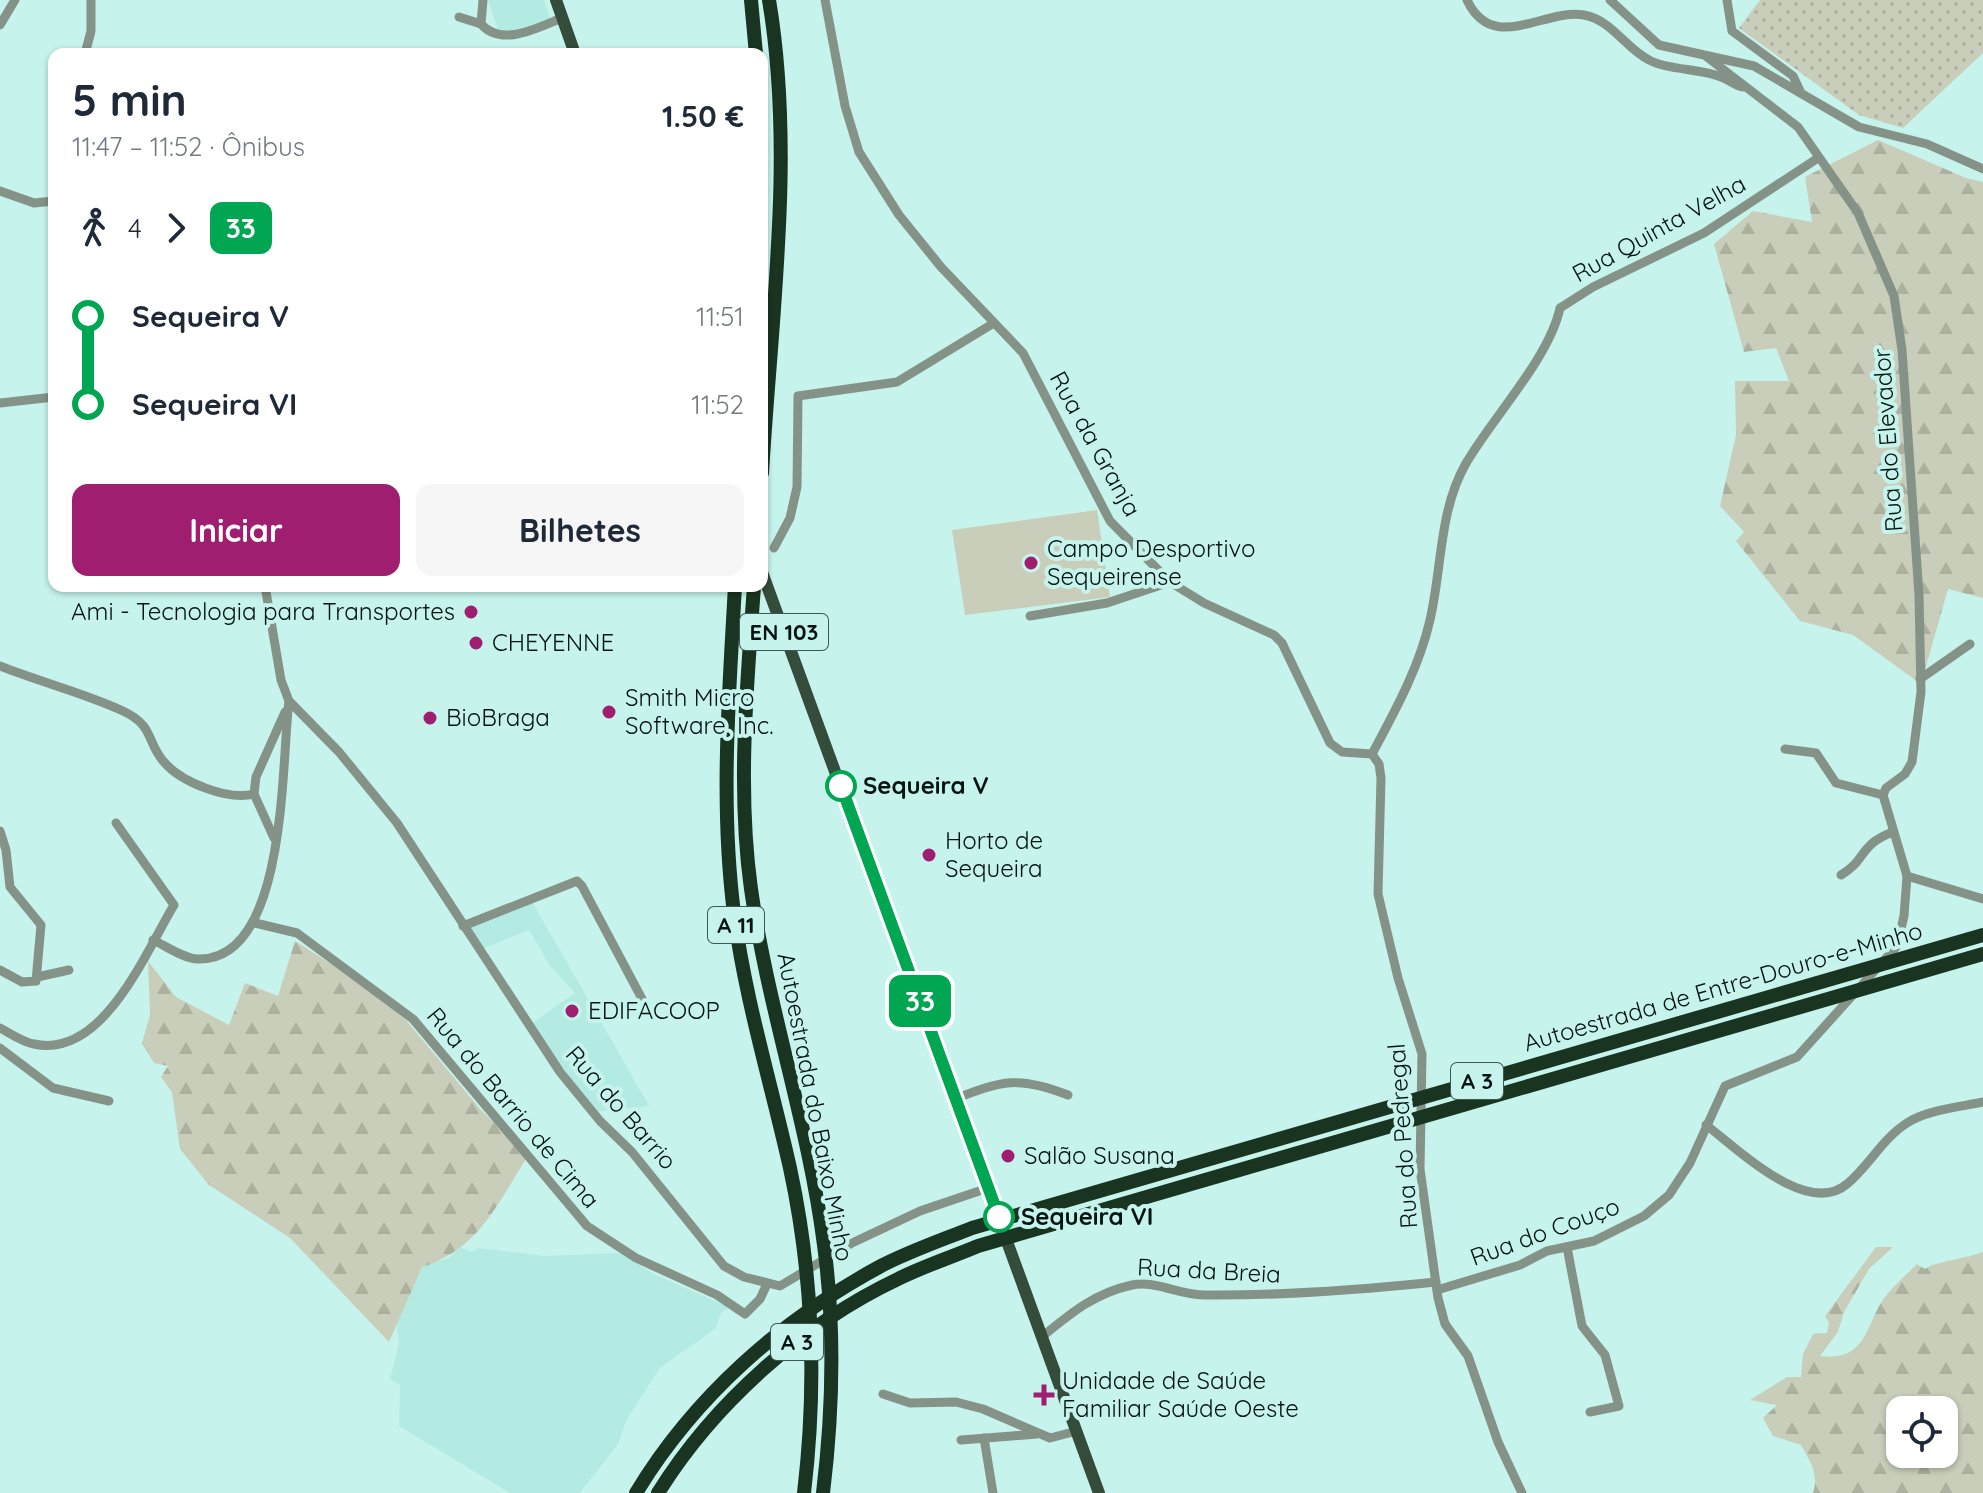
<!DOCTYPE html>
<html lang="pt">
<head>
<meta charset="utf-8">
<style>
	:root { --surface:#fff; --page:#f6f6f7; --text:#1f2937; --muted:#747a83; --accent:#9f1e70 }
	body { margin:0; font-family:Quicksand,sans-serif; background:var(--page); color:var(--text); height:100vh; display:flex; flex-direction:column; font-size:30px; white-space:nowrap }
	* { box-sizing:border-box; margin:0 }
	p { font-size:26px; color:var(--muted) }
	.icon { flex:none; width:44px; height:44px; fill:none; stroke:currentColor; stroke-width:2; stroke-linecap:round; stroke-linejoin:round }
	.map { position:relative; flex:1; overflow:hidden }
	.drawer { position:absolute; left:48px; top:48px; width:720px; height:544px; display:flex; flex-direction:column; background:var(--surface); border-radius:16px; box-shadow:0 2px 6px #0004 }
	.drawer>* { flex:none }
	.badge { padding:0 16px; border-radius:12px; font-size:28px; line-height:52px }
	.fabs { position:absolute; left:1886px; top:1396px; display:grid; gap:16px }
	.fabs a { display:grid; place-items:center; width:72px; height:72px; border-radius:16px; background:var(--surface); box-shadow:0 2px 6px #0004; font-size:40px }
	.map>.badge { position:absolute; translate:-50% -50%; box-shadow:0 0 0 4px #fff }
	.legs { display:flex; align-items:center; gap:12px; height:88px; padding:0 24px; font-size:26px }
	.legs p { margin-inline-start:auto }
	.summary { display:flex; align-items:center; justify-content:space-between; height:136px; padding:0 24px }
	h1 { font-size:44px; font-weight:700; line-height:60px }
	.button { display:flex; gap:16px; margin-top:auto; padding:16px 24px }
	.button a { flex:1; height:92px; border-radius:16px; background:var(--accent); color:#fff; font-size:32px; font-weight:700; line-height:92px; text-align:center }
	.button a+a { background:var(--page); color:var(--text) }
	ul { padding:0 24px; list-style:none }
	li { display:flex; align-items:center; gap:28px; height:88px; font-size:30px }
	li i { display:grid; place-items:center; width:12px; height:100%; margin:0 10px; background:currentColor }
	li i::after { content:''; width:20px; height:20px; margin:-10px; border:6px solid; border-radius:50%; background:var(--surface) }
	li p { margin-inline-start:auto }
	li:first-child i { background:linear-gradient(#0000 50%,currentColor 0) }
	li:last-child i { background:linear-gradient(currentColor 50%,#0000 0) }
	.map>svg:first-child { display:block }
	.built { fill:#b3ebe2 }
	.green { fill:url(#green-dots) }
	.forest { fill:url(#forest-firs); fill-rule:evenodd }
	.pitch { fill:#c9ceba }
	.lines { fill:none; stroke-linecap:round; stroke-linejoin:round }
	.minor { stroke:#859287; stroke-width:9 }
	.major { stroke:#354c3b; stroke-width:12 }
	.highway { stroke:#193421; stroke-width:14 }
	.line-1-casing { stroke:#fff; stroke-width:18 }
	.line-1 { stroke:#00a651; stroke-width:12 }
	.poi-dot { fill:#9f1e70; stroke:#c6f4ec; stroke-width:3 }
	.stop-1-dot { fill:#fff; stroke:#00a651; stroke-width:4 }
	.labels { text-anchor:middle; stroke-width:8; stroke-linejoin:round; paint-order:stroke }
	.shield { fill:#c6f4ec; stroke:#3e5753; stroke-width:2 }
	.shield-label { font-size:22px; font-weight:bold; fill:#041412 }
	.street-label { font-size:24px; fill:#041412; stroke:#c6f4ec }
	.poi-label { font-size:24px; fill:#041412; stroke:#c6f4ec; text-anchor:start }
	.stop-label { font-size:24px; font-weight:bold; fill:#041412; stroke:#c6f4ec; text-anchor:start }
</style>
</head>
<body>
<div class="map">
<svg width="1983" height="1493" viewBox="0 0 1983 1493">
	<defs>
		<pattern id="green-dots" width="8" height="8" patternUnits="userSpaceOnUse" patternTransform="scale(2)"><rect width="8" height="8" fill="#c9ceba"/><path d="M2 2h.1M6 6h.1" fill="none" stroke="#abb09f" stroke-width="1.8" stroke-linecap="round"/></pattern>
		<pattern id="forest-firs" width="22" height="20" patternUnits="userSpaceOnUse" patternTransform="scale(2)"><rect width="22" height="20" fill="#c9ceba"/><path d="M5 1l3.5 6h-7zM16 11l3.5 6h-7z" fill="#abb09f"/></pattern>
	</defs>
	<rect width="100%" height="100%" fill="#c6f4ec"/>
	<g class="built">
		<polygon points="488,0 544,0 550,18 513,31 498,29"/>
		<polygon points="531,900 588,999 649,1106 595,1112 531,1024 575,993 550,966 529,930 482,949 469,925"/>
		<polygon points="461,1247 471,1252 479,1248 545,1256 620,1253 654,1274 729,1307 721,1313 716,1328 660,1368 627,1419 618,1444 580,1493 510,1493 399,1426 400,1385 390,1379 399,1343 396,1321 422,1266 449,1258"/>
	</g>
	<polygon class="green" points="1760,0 1983,0 1983,53 1903,128 1859,115 1739,28"/>
	<g class="forest">
		<polygon points="1878,140 1966,178 1983,182 1983,598 1948,589 1921,684 1853,635 1800,621 1736,541 1744,532 1720,506 1736,435 1735,381 1789,381 1776,348 1744,352 1714,244 1753,211 1812,222 1805,177"/>
		<path d="M295 941 350 976 406 1020 481 1110 528 1156C497 1204 479 1249 422 1267L389 1342 290 1238 209 1185 180 1149 172 1092 161 1077 168 1066 154 1063 142 1043 150 1015 148 961 176 997 229 1025 245 983 278 996Z"/>
		<path d="M1876 1247H1893L1869 1269 1844 1312 1838 1332 1820 1356C1860 1361 1864 1336 1878 1308 1887 1291 1903 1278 1917 1264L1925 1269C1933 1262 1968 1258 1983 1252V1493H1813C1819 1475 1810 1460 1801 1445L1773 1436 1763 1418 1777 1405 1750 1400 1787 1377H1801L1803 1354 1813 1334 1827 1333 1829 1323 1825 1316ZM1944 1410V1454H1900V1410Z"/>
	</g>
	<polygon class="pitch" points="1097,510 1110,597 965,615 952,530"/>
	<g class="lines">
		<g class="minor">
			<path d="M483 0 481 24C502 48 539 27 562 18"/>
			<polyline points="825,0 845,106 859,152 899,215 941,267 1023,353 1110,521 1170,582 1204,603 1274,635 1282,643 1330,743 1342,752 1372,754"/>
			<path d="M1467 0C1493 55 1544 8 1584 15 1612 20 1625 48 1649 60 1664 69 1697 69 1715 75 1726 77 1733 85 1743 87"/>
			<polyline points="1610,0 1659,45 1754,66 1859,127 1927,144 1983,169"/>
			<polyline points="1727,0 1732,31 1793,76 1800,91"/>
			<polyline points="459,17 481,24"/>
			<polyline points="0,25 15,0"/>
			<polyline points="85,54 91,31 91,0"/>
			<polyline points="0,191 34,203 54,201"/>
			<polyline points="0,403 54,397"/>
			<polyline points="774,548 790,518 797,487 798,396 897,382 994,323"/>
			<polyline points="1030,616 1107,603 1170,582"/>
			<path d="M0 666C40 682 84 693 123 711 155 726 146 742 164 762 181 782 228 801 254 794"/>
			<polyline points="1920,679 1970,644"/>
			<polyline points="289,701 339,752 397,823 560,1072 600,1121 632,1152 724,1266 744,1277 780,1286 852,1243 920,1211 988,1188"/>
			<polyline points="1785,749 1816,753 1836,783 1883,795"/>
			<path d="M1372 754C1395 711 1419 668 1430 620 1442 568 1439 512 1465 465 1491 419 1549 359 1560 308L1593 287 1704 233 1818 158"/>
			<polyline points="1372,754 1379,764 1381,778 1378,894 1398,978 1422,1054 1420,1169 1438,1298 1445,1324 1468,1356 1498,1442 1522,1493"/>
			<polyline points="0,831 6,850 10,887 41,925 36,981 22,982 0,970"/>
			<polyline points="274,838 254,794 256,777 285,712"/>
			<path d="M1841 875C1867 860 1858 845 1893 832"/>
			<polyline points="1907,876 1983,899"/>
			<polyline points="255,923 297,933 413,1019 587,1226 636,1258 717,1295 745,1314 760,1299 767,1284"/>
			<polyline points="463,926 577,881 582,886 649,1012"/>
			<path d="M153 940C166 946 184 959 198 959 288 961 281 762 289 701L281 680 265 586"/>
			<polyline points="37,977 69,970"/>
			<path d="M0 1028C10 1033 22 1042 34 1044 103 1059 145 953 174 905L116 823"/>
			<polyline points="0,1048 53,1088 109,1101"/>
			<path d="M955 1099C1002 1080 1020 1076 1068 1095"/>
			<path d="M1706 1125C1737 1148 1807 1218 1847 1184 1868 1167 1883 1138 1907 1123 1926 1110 1960 1107 1983 1102"/>
			<polyline points="1567,1247 1582,1326 1605,1355 1619,1406 1590,1412"/>
			<polyline points="1437,1290 1520,1265 1547,1251 1594,1241 1644,1216 1669,1195 1690,1163 1725,1086 1797,1057 1897,946 1904,916 1907,876 1883,795 1886,788 1905,774 1912,762 1921,692 1919,595 1902,350 1894,296 1858,213 1798,127 1707,57"/>
			<path d="M1043 1336C1071 1313 1095 1293 1132 1285 1155 1280 1179 1295 1203 1295 1281 1296 1358 1290 1436 1282"/>
			<polyline points="883,1394 910,1403 956,1402 983,1409 1050,1438 1077,1431"/>
			<polyline points="984,1438 993,1493"/>
			<polyline points="961,1440 1037,1434"/>
		</g>
		<g class="major">
			<polyline points="556,0 575,54"/>
			<polyline points="762,572 1099,1493"/>
		</g>
		<g class="highway">
			<polyline points="751,0 756,54"/>
			<path d="M762 473C771 318 795 154 769 0"/>
			<path d="M735 586C729 695 720 804 734 913 745 999 771 1083 790 1168 813 1275 817 1384 804 1493"/>
			<path d="M754 586C747 686 737 789 751 889 768 1009 809 1126 824 1245 835 1327 833 1411 823 1493"/>
			<path d="M636 1493C694 1397 782 1319 881 1266 910 1251 942 1240 972 1228L1983 935"/>
			<path d="M658 1493C714 1403 803 1324 898 1279 924 1266 952 1257 978 1246L1983 954"/>
		</g>
	</g>
	<g class="lines">
		<g class="line-1-casing">
			<polyline id="line-1" points="841,786 999,1217"/>
		</g>
		<use href="#line-1" class="line-1"/>
	</g>
	<g class="poi-dot">
		<circle cx="1031" cy="563" r="8"/>
		<circle cx="471" cy="612" r="8"/>
		<circle cx="476" cy="643" r="8"/>
		<circle cx="609" cy="712" r="8"/>
		<circle cx="430" cy="718" r="8"/>
		<circle cx="929" cy="855" r="8"/>
		<circle cx="572" cy="1011" r="8"/>
		<circle cx="1008" cy="1156" r="8"/>
		<path d="M1040 1383h8v8h8v8h-8v8h-8v-8h-8v-8h8z"/>
	</g>
	<g class="stop-1-dot">
		<circle cx="841" cy="786" r="14"/>
		<circle cx="999" cy="1217" r="14"/>
	</g>
	<g class="labels">
		<g class="shield">
			<rect x="740" y="614" width="88" height="36" rx="6"/>
			<rect x="708" y="907" width="56" height="36" rx="6"/>
			<rect x="1451" y="1063" width="52" height="36" rx="6"/>
			<rect x="771" y="1324" width="52" height="36" rx="6"/>
		</g>
		<g class="shield-label">
			<text x="784" y="640">EN 103</text>
			<text x="736" y="933">A 11</text>
			<text x="1477" y="1089">A 3</text>
			<text x="797" y="1350">A 3</text>
		</g>
		<g class="street-label">
			<text transform="translate(1659 229) rotate(-29)" y="8">Rua Quinta Velha</text>
			<text transform="translate(1888 440) rotate(-94)" y="8">Rua do Elevador</text>
			<text transform="translate(1095 444) rotate(61)" y="8">Rua da Granja</text>
			<text transform="translate(1723 987) rotate(-16)" y="8">Autoestrada de Entre-Douro-e-Minho</text>
			<text transform="translate(815 1107) rotate(79)" y="8">Autoestrada do Baixo Minho</text>
			<text transform="translate(513 1108) rotate(50)" y="8">Rua do Barrio de Cima</text>
			<text transform="translate(621 1108) rotate(49)" y="8">Rua do Barrio</text>
			<text transform="translate(1403 1136) rotate(-94)" y="8">Rua do Pedregal</text>
			<text transform="translate(1545 1232) rotate(-20)" y="8">Rua do Couço</text>
			<text transform="translate(1209 1271) rotate(3)" y="8">Rua da Breia</text>
		</g>
		<g class="poi-label">
			<text x="1047" y="557">Campo Desportivo<tspan x="1047" dy="28">Sequeirense</tspan></text>
			<text x="455" y="620" text-anchor="end">Ami - Tecnologia para Transportes</text>
			<text x="492" y="651">CHEYENNE</text>
			<text x="625" y="706">Smith Micro<tspan x="625" dy="28">Software, Inc.</tspan></text>
			<text x="446" y="726">BioBraga</text>
			<text x="945" y="849">Horto de<tspan x="945" dy="28">Sequeira</tspan></text>
			<text x="588" y="1019">EDIFACOOP</text>
			<text x="1024" y="1164">Salão Susana</text>
			<text x="1062" y="1389">Unidade de Saúde<tspan x="1062" dy="28">Familiar Saúde Oeste</tspan></text>
		</g>
		<g class="stop-label">
			<text x="863" y="794">Sequeira V</text>
			<text x="1021" y="1225">Sequeira VI</text>
		</g>
	</g>
</svg>
<div class="fabs">
<a><svg class="icon" aria-label="locate" viewBox="0 0 24 24"><circle cx="12" cy="12" r="6"/><path d="M12 2v4M12 18v4M2 12h4M18 12h4"/></svg></a>
</div>
<b class="badge" style="left:920px;top:1001px;background:#00a651;color:#fff">33</b>
<section class="drawer">
<div class="summary"><div><h1>5 min</h1><p>11:47 – 11:52 · Ônibus</p></div><b>1.50 €</b></div>
<div class="legs"><svg class="icon" aria-label="walk" viewBox="0 0 24 24"><circle cx="13" cy="4" r="2"/><path d="M13 8l-2 6 4 7M11 14l-3 7M7 12l3-4h3l4 4"/></svg>4<svg class="icon" aria-label="forward" viewBox="0 0 24 24"><path d="M9 5l7 7-7 7"/></svg><b class="badge" style="background:#00a651;color:#fff">33</b></div>
<ul>
<li><i style="color:#00a651"></i><b>Sequeira V</b><p>11:51</p></li>
<li><i style="color:#00a651"></i><b>Sequeira VI</b><p>11:52</p></li>
</ul>
<div class="button"><a>Iniciar</a><a>Bilhetes</a></div>
</section>
</div>
</body>
</html>
